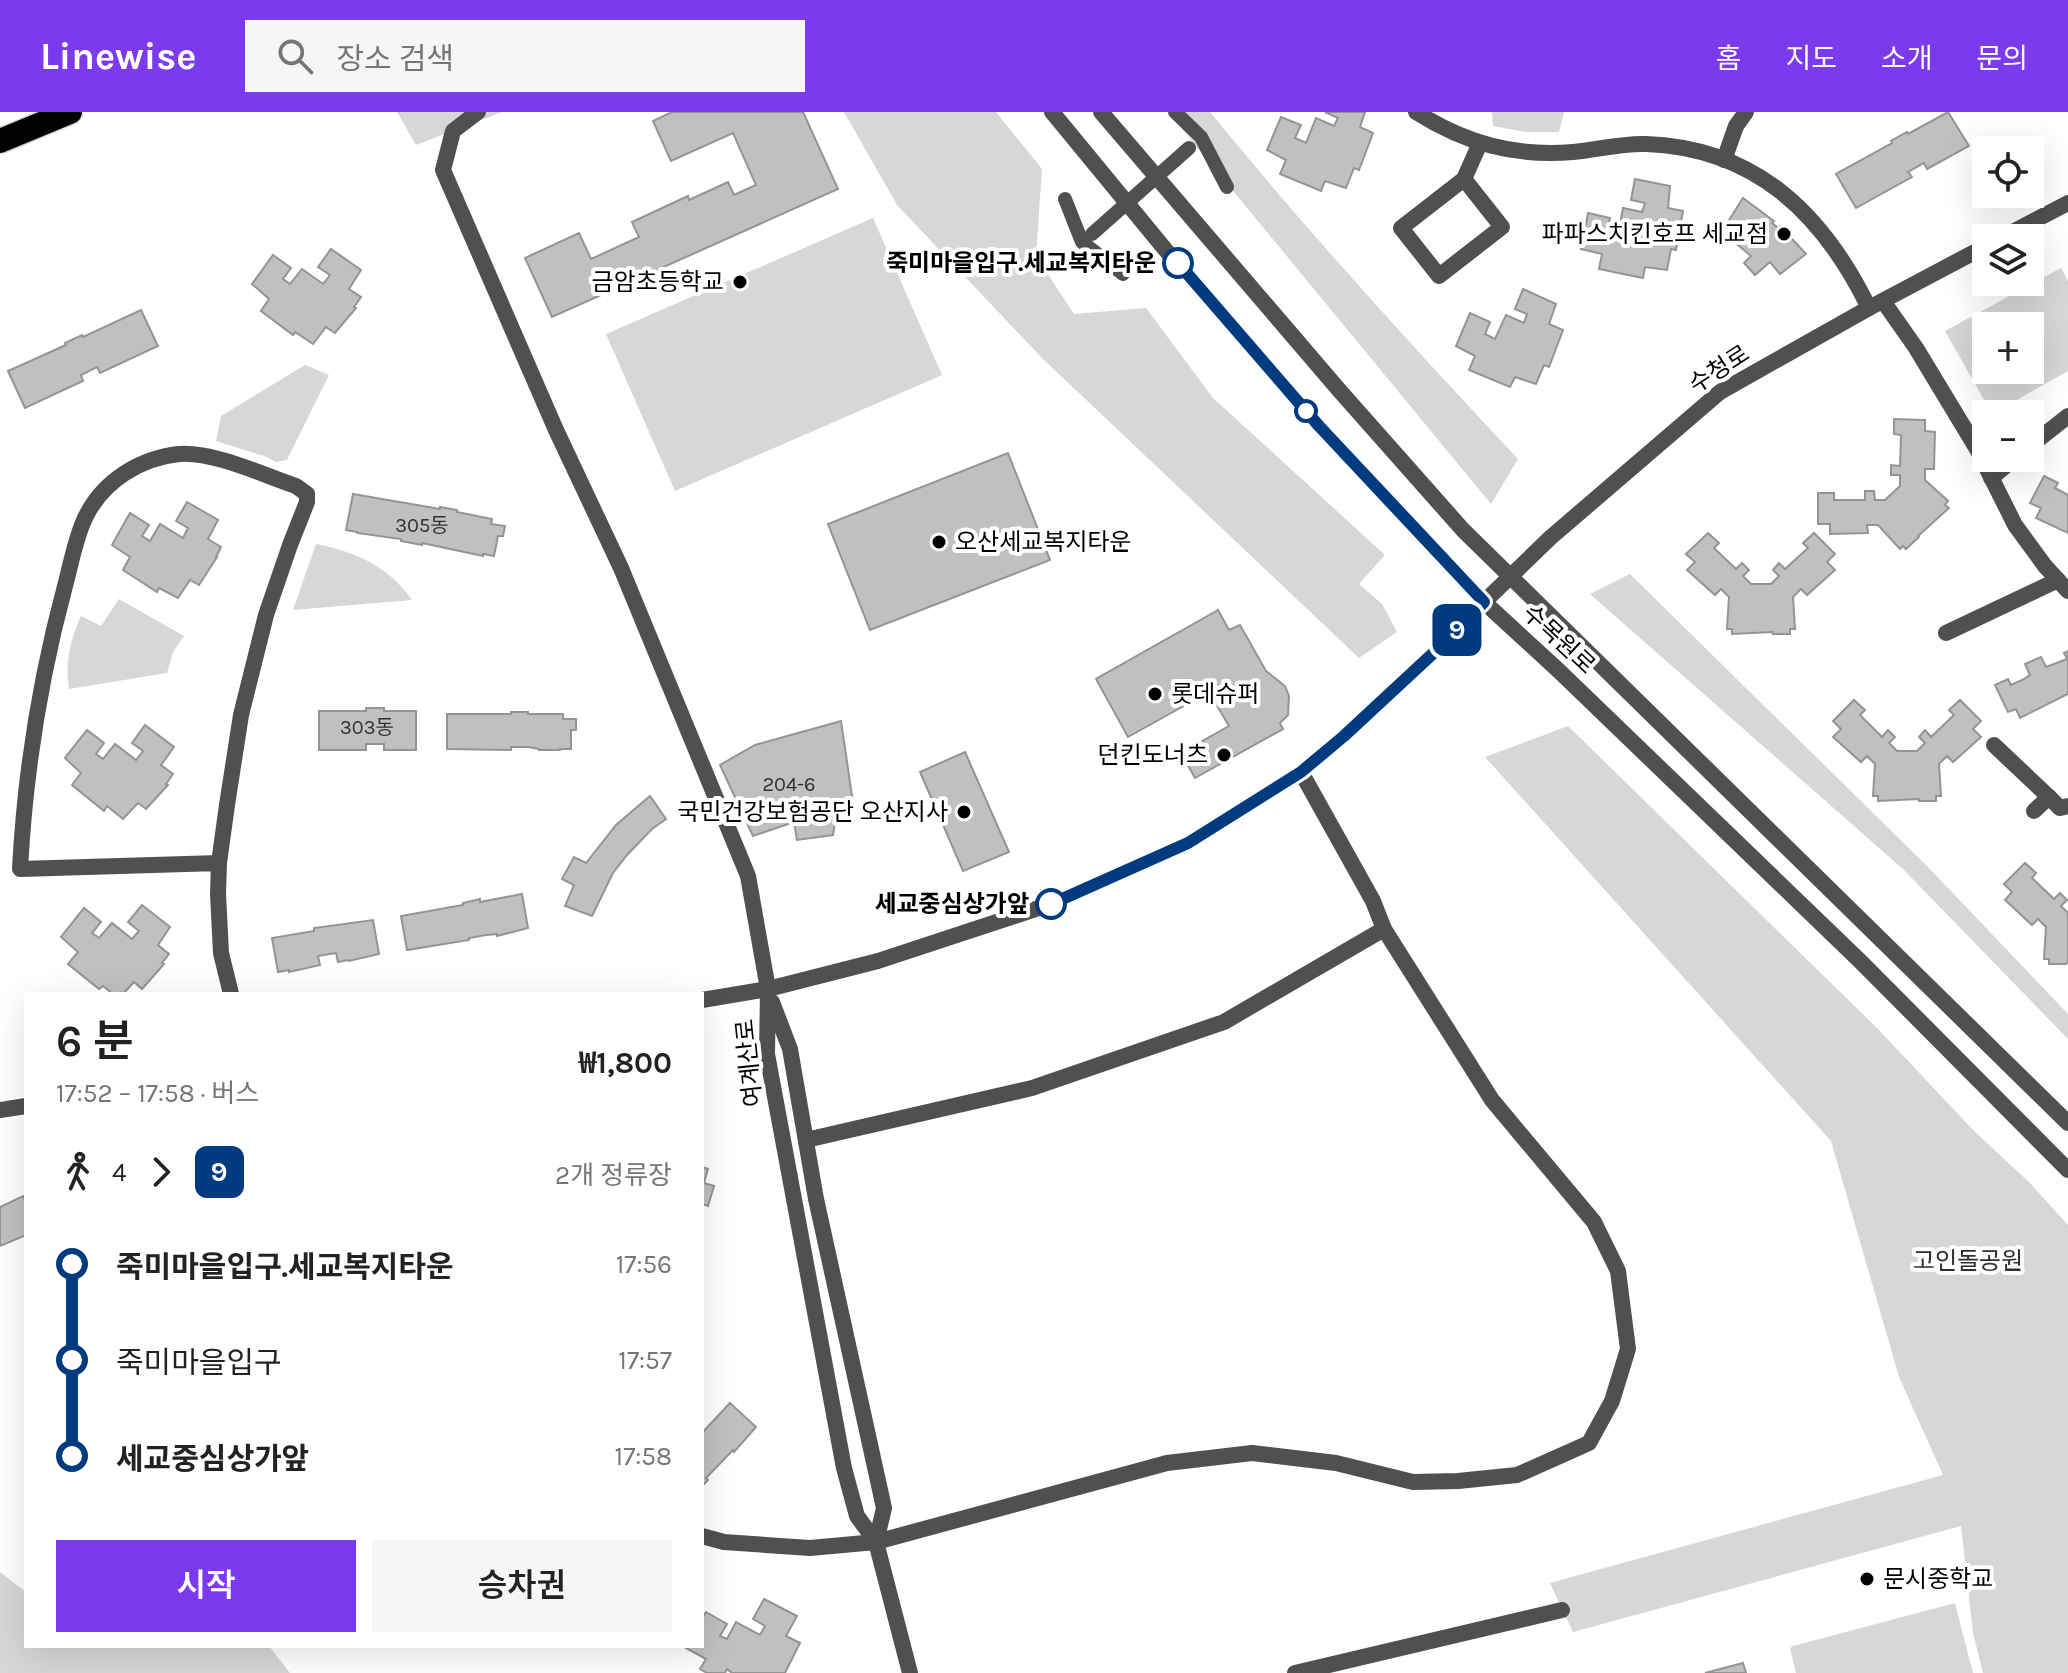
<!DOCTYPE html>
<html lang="ko">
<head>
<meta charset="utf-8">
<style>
	:root { --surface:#fff; --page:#f6f6f6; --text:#222; --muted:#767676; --accent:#7c3aed }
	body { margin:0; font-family:Karla,"Noto Sans KR",sans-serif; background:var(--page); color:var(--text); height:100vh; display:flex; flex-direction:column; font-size:30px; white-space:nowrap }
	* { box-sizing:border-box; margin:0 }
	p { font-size:26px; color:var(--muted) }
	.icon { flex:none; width:44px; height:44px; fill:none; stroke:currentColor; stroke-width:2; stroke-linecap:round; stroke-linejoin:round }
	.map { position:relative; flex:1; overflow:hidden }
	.side { position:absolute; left:24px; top:880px; width:680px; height:656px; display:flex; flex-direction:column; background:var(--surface); border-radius:0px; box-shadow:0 8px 32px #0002 }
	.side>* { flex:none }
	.badge { padding:0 16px; border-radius:12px; font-size:28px; line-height:52px }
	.controls { position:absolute; left:1972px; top:24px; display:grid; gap:16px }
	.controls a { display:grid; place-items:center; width:72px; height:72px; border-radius:0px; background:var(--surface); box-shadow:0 8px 32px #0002; font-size:40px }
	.map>.badge { position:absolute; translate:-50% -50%; box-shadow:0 0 0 4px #fff }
	.legs { display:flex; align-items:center; gap:12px; height:88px; padding:0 32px; font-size:26px }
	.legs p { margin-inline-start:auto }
	.overview { display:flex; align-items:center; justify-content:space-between; height:136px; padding:0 32px }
	h1 { font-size:44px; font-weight:600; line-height:60px }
	.primary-button { display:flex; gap:16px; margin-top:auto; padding:16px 32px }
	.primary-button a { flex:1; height:92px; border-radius:0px; background:var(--accent); color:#fff; font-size:32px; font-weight:600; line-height:92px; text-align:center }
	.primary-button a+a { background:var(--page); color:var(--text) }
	ul { padding:0 32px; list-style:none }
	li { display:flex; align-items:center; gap:28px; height:96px; font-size:30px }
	li i { display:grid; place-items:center; width:12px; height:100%; margin:0 10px; background:currentColor }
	li i::after { content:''; width:20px; height:20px; margin:-10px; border:6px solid; border-radius:50%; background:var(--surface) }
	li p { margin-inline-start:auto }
	li:first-child i { background:linear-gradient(#0000 50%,currentColor 0) }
	li:last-child i { background:linear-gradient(currentColor 50%,#0000 0) }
	header { display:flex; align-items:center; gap:48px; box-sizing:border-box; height:112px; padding:0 40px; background:var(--accent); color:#fff }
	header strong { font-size:38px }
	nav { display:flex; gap:44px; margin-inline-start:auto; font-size:28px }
	.search { width:560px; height:72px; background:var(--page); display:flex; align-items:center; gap:20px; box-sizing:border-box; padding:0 28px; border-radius:0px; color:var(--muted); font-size:30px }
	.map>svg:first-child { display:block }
	.green { fill:#d7d7d7; fill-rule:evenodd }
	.building { fill:#c0c0c0; stroke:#949494; stroke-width:2 }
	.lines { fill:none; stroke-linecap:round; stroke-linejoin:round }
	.motorway-casing { stroke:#dbdbdb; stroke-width:27 }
	.pedestrian { stroke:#505050; stroke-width:14 }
	.minor { stroke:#505050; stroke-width:16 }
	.tertiary { stroke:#505050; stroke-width:16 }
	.motorway { stroke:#000; stroke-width:24 }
	.pedestrian-bridge { stroke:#505050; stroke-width:14 }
	.line-1-casing { stroke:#fff; stroke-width:18 }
	.line-1 { stroke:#003b80; stroke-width:12 }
	.poi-dot { fill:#000; stroke:#fff; stroke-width:3 }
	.stop-1-dot { fill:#fff; stroke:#003b80; stroke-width:4 }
	.labels { text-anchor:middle; stroke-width:8; stroke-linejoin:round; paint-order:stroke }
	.number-label { font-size:20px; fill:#303030 }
	.poi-label { font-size:24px; fill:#000; stroke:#fff; text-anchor:end }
	.stop-label { font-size:24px; font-weight:bold; fill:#000; stroke:#fff; text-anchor:end }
	.street-label { font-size:24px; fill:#000; stroke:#fff }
	.park-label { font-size:24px; fill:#2e2e2e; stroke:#fff }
</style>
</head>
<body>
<header>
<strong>Linewise</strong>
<div class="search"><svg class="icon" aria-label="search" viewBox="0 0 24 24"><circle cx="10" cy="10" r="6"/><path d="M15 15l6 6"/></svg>장소 검색</div>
<nav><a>홈</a><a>지도</a><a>소개</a><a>문의</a></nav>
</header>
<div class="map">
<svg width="2068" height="1561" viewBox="0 0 2068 1561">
	<rect width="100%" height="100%" fill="#fff"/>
	<g class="green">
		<polygon points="397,0 502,0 416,33"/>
		<polygon points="844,0 996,0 1042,57 1036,144 1074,202 1146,196 1213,286 1385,443 1359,472 1382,492 1397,520 1359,546 1043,247 897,93"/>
		<path d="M1168 0H1210C1308 120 1412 234 1518 347L1491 392Z"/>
		<polygon points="1492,0 1564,0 1559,20 1526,20 1493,14"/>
		<polygon points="873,106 942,263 675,379 606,222"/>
		<path d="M2061 156 2068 169V259L1992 302 1945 219ZM1986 214H2030V258H1986Z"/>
		<polygon points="305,253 329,263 287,348 276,350 264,344 216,329 221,304"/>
		<path d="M316 432C356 440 388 454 412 488L293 498Z"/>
		<polygon points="1630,462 1927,754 2068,902 2068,927 1903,757 1590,482"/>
		<path d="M119 487 184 524 173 540 167 561 69 577C65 551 70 528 81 504L101 514Z"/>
		<polygon points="1568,614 1877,916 1974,1019 2030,1071 2068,1113 2068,1561 1983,1561 1973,1521 1961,1414 1573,1520 1550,1471 1943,1363 1899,1265 1831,1029 1485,645"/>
		<polygon points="0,1460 26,1480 26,1534 269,1534 290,1561 0,1561"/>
		<polygon points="1955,1491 1973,1561 1796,1561 1790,1536 1793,1534"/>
	</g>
	<g class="building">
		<polygon points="672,0 803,0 838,77 552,205 525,146 579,121 591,147 639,125 632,110 688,84 689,88 728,70 734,83 756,73 733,21 671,49 653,9"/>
		<polygon points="1325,0 1365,0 1360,15 1373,21 1359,58 1354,56 1346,76 1325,69 1321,79 1280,62 1286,48 1267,38 1281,5 1301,13 1295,26 1306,31 1316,6 1334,14 1338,6"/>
		<polygon points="1948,0 1969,34 1927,57 1924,51 1908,60 1912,65 1856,96 1836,62 1892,31 1891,29 1907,20 1908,22"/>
		<polygon points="1635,67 1670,74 1668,96 1683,99 1676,138 1671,137 1667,158 1645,155 1643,166 1599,157 1602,142 1581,137 1588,101 1610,106 1607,119 1618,122 1623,96 1642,100 1645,91 1631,88"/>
		<polygon points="1743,86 1774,109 1772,111 1778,116 1780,114 1806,142 1780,162 1770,150 1755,163 1744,151 1751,144 1733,129 1739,122 1726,113"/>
		<polygon points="331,137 361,158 349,177 361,185 354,195 356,196 335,221 326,215 313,232 295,220 293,223 261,199 269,187 252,172 273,143 291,156 283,167 290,172 302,157 323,172 330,163 318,155"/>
		<polygon points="1523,177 1556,192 1549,212 1563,218 1549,255 1544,253 1536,272 1515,265 1510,275 1469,258 1475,244 1456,234 1470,201 1490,210 1485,222 1495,227 1506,203 1524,211 1527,202 1515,197"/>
		<polygon points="141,198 158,234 100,261 97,255 81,263 83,269 25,296 8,259 66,233 65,231 82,223 83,225"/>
		<polygon points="1894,307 1925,308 1925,319 1935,320 1934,357 1925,357 1925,368 1948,389 1945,393 1949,396 1918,424 1919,425 1906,437 1903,434 1900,437 1878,413 1867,413 1868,421 1830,422 1830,412 1818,412 1818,381 1834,381 1834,388 1865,388 1865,379 1874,379 1875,388 1885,388 1900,374 1900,363 1891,363 1891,353 1900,354 1901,323 1894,322"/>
		<polygon points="1008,341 1050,448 870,518 828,412"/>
		<polygon points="2044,364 2058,371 2055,376 2068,383 2068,421 2036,406 2041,396 2030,391"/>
		<polygon points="353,382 440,397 440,395 457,398 457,400 492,407 491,412 505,414 503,424 498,424 494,444 483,442 483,444 422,431 422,433 401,429 401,427 357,421 357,420 346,418"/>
		<polygon points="187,390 218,408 208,427 221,435 216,445 217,445 199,473 190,468 178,486 159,476 157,480 123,458 130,445 112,433 130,401 149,413 142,424 150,429 160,412 183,426 188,416 176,409"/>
		<polygon points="1708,421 1719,431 1714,436 1736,457 1742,451 1749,458 1743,464 1751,472 1771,472 1779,464 1773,458 1779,451 1785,457 1808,436 1803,431 1814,421 1835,442 1827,450 1835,458 1807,483 1801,477 1793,485 1795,517 1790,517 1790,522 1773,522 1773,520 1732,522 1732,517 1727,517 1729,485 1721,477 1715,483 1687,458 1695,450 1686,442"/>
		<polygon points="1218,498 1229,518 1240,513 1266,559 1285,574 1289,584 1288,603 1280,611 1283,617 1195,666 1181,641 1229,614 1209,580 1128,625 1096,567"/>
		<polygon points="2068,539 2068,582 2020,606 2016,597 2008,600 1995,573 2008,567 2011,573 2022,568 2030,563 2025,552 2041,545 2046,555 2067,547 2064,541"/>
		<polygon points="1854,588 1865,598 1860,603 1882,625 1888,618 1895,625 1889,631 1897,639 1917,639 1925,631 1919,625 1925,618 1931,625 1954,603 1949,598 1960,588 1981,609 1973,617 1981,625 1953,650 1947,644 1939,652 1941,684 1936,684 1936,689 1919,689 1919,687 1878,689 1878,684 1873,684 1875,652 1867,644 1861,650 1833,625 1841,617 1833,609"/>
		<polygon points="366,596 384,596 384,599 416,599 416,638 384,638 384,632 366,632 366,638 319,638 319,599 366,599"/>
		<polygon points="511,600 528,600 528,602 563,602 563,607 576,607 576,618 571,618 571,637 560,637 560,638 539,638 539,637 528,635 511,635 511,638 447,637 447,602 511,602"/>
		<polygon points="841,609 853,691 838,693 833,723 797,728 794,710 753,724 720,653 755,633"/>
		<polygon points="145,613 174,635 161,653 173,662 166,672 168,673 146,697 138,691 123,707 107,694 104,699 72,673 81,661 65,646 87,618 104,631 96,642 103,647 115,632 136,648 143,639 132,631"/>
		<polygon points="965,640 1009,740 963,759 920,660"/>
		<polygon points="650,684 666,707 652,717 627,743 613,761 592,804 565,794 574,773 562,767 574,745 586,751 616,713"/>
		<polygon points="2025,751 2036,761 2032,766 2054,787 2060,781 2067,788 2061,794 2068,801 2068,850 2066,852 2049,852 2049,847 2044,847 2046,815 2038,807 2032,813 2005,788 2012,780 2004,772"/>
		<polygon points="522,782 528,816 497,824 497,822 486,823 469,826 469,828 407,838 401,804 463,793 463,791 480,787 480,790"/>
		<polygon points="142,793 170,815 158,833 169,842 162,851 164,852 142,877 134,870 123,882 113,882 103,874 99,877 68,852 78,840 61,825 84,796 101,810 92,821 99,826 112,811 132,827 139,819 128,810"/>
		<polygon points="373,808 379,842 349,849 348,848 338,850 336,841 318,844 320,853 289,860 289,858 278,860 272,826 314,819 314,816"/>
		<polygon points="702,1055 708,1057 704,1071 714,1074 708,1094 702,1092"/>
		<polygon points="23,1084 26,1090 26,1123 0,1134 0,1095"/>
		<polygon points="730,1291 756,1315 734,1340 733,1338 706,1366 708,1368 702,1374 702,1321"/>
		<polygon points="764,1487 797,1504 786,1524 800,1531 785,1561 732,1561 727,1557 725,1561 707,1561 700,1557 706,1547 686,1536 687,1534 702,1534 702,1507 706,1500 727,1512 720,1524 727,1527 736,1510 760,1523 765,1514 753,1507"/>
		<polygon points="1743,1551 1746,1561 1705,1561"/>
	</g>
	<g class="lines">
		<g class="motorway-casing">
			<polyline id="motorway" points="0,29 70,0"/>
		</g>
		<g class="pedestrian">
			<polyline points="1175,0 1201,25 1227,75"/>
			<polyline points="1065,87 1082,130 1123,162"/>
		</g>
		<g class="minor">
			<polyline points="478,0 453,19 443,58 556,318 621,456 748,764 768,877"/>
			<path d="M1416 0C1465 31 1514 45 1573 40 1596 38 1622 31 1646 32 1756 36 1823 102 1869 196"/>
			<polyline points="1724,48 1736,14 1746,0"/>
			<polygon points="1464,67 1502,115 1439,164 1401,116"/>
			<polyline points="1464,67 1480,31"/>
			<polyline points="2001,126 2068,91"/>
			<polyline points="1883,189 1916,236 1977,337 2015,413 2045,454 2068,479"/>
			<polyline points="2030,334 2068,304"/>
			<polyline points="1991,366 2015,346"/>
			<polyline points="1946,521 2058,468"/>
			<polyline points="1994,633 2049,685"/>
			<polyline points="2034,699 2049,685 2060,696 2068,694"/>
			<path d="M219 751 20 757C25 661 40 567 65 474 71 452 76 423 86 404 104 368 141 346 179 342 213 339 263 363 296 374L307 382V390L290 433 266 503 241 603 227 693 219 751 218 782 221 841 231 882"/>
			<polyline points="702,888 768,877 878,849 1051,792 1188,731 1301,660 1344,624 1441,534 1484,490 1550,426 1720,280 1869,196 1986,134"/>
			<polyline points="0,998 26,994"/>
			<polyline points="806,1028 1032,976 1224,910 1384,817 1373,789 1301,660"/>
			<polyline points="702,1424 724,1430 810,1436 876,1430 1167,1351 1252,1341 1336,1351 1413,1370 1458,1369 1517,1363 1589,1331 1612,1289 1628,1237 1618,1159 1594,1110 1492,988 1384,817"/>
			<polyline points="1295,1561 1562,1498"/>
		</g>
		<g class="tertiary">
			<polyline points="1052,0 1169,142 1319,314 1438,442 1484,490 1558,558 1860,849 2068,1058"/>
			<polyline points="1101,0 1339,278 1463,418 2068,1011"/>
			<polyline points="768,877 767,942 844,1356 857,1404 876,1430 910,1561"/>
			<polyline points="772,890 790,937 816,1087 884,1396 876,1430"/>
		</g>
		<use href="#motorway" class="motorway"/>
		<polyline class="pedestrian-bridge" points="1092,122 1189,36"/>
	</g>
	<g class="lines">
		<g class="line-1-casing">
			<polyline id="line-1" points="1051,792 1188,731 1301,660 1344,624 1441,534 1484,490 1319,314 1178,151"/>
		</g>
		<use href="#line-1" class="line-1"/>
	</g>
	<g class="poi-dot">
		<circle cx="1784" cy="122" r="8"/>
		<circle cx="740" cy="170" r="8"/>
		<circle cx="939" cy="430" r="8"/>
		<circle cx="1155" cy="582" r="8"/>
		<circle cx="1224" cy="643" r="8"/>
		<circle cx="964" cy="700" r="8"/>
		<circle cx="1867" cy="1467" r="8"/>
	</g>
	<g class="stop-1-dot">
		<circle cx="1178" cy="151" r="14"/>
		<circle cx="1306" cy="299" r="10"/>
		<circle cx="1051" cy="792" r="14"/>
	</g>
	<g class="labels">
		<g class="number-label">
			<text x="422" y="420">305동</text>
			<text x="367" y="622">303동</text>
			<text x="789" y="679">204-6</text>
		</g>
		<g class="poi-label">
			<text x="1768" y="130">파파스치킨호프 세교점</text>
			<text x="724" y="178">금암초등학교</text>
			<text x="955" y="438" text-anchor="start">오산세교복지타운</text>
			<text x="1171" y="590" text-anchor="start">롯데슈퍼</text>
			<text x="1208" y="651">던킨도너츠</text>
			<text x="948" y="708">국민건강보험공단 오산지사</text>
			<text x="1883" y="1475" text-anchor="start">문시중학교</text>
		</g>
		<g class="stop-label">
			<text x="1156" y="159">죽미마을입구.세교복지타운</text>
			<text x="1029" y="800">세교중심상가앞</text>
		</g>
		<g class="street-label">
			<text transform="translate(1719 257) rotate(-33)" y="8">수청로</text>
			<text transform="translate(1559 527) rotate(43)" y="8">수목원로</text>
			<text transform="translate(749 951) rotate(-96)" y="8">여계산로</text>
		</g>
		<g class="park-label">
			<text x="1968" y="1157">고인돌공원</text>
		</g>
	</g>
</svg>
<div class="controls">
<a><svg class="icon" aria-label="locate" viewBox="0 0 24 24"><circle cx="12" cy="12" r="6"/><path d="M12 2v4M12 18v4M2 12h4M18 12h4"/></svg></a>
<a><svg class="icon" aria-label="layers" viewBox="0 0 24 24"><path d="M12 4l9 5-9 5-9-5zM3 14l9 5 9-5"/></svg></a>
<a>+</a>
<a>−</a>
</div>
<b class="badge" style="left:1457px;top:518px;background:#003b80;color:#fff">9</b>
<section class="side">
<div class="overview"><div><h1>6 분</h1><p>17:52 – 17:58 · 버스</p></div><b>₩1,800</b></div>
<div class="legs"><svg class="icon" aria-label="walk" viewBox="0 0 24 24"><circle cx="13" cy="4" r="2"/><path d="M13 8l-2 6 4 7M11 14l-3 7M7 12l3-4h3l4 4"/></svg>4<svg class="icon" aria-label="forward" viewBox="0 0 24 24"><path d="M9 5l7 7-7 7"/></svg><b class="badge" style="background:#003b80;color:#fff">9</b><p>2개 정류장</p></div>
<ul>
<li><i style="color:#003b80"></i><b>죽미마을입구.세교복지타운</b><p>17:56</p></li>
<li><i style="color:#003b80"></i><span>죽미마을입구</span><p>17:57</p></li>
<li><i style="color:#003b80"></i><b>세교중심상가앞</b><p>17:58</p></li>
</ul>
<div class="primary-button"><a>시작</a><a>승차권</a></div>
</section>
</div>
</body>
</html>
